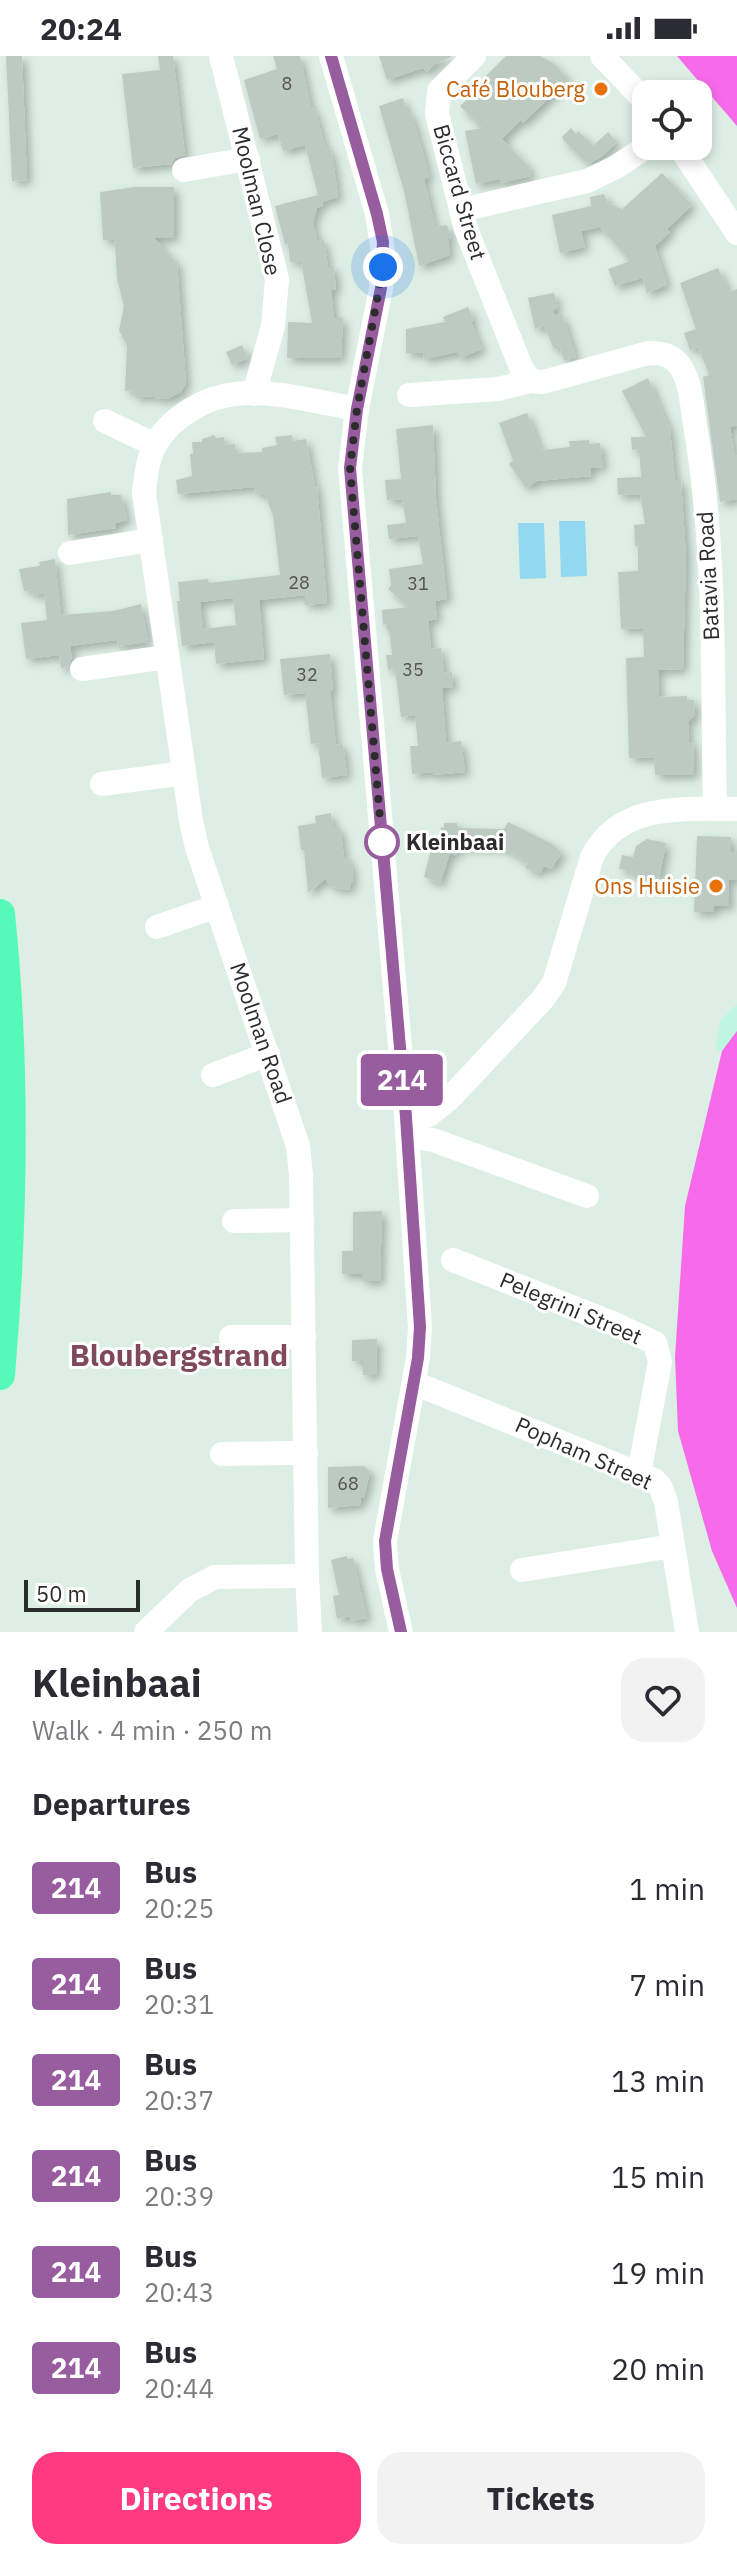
<!DOCTYPE html>
<html lang="en">
<head>
<meta charset="utf-8">
<style>
	:root { --surface:#fff; --page:#f2f2f3; --text:#2b2b33; --muted:#7c7c81; --accent:#ff3a80 }
	body { margin:0; font-family:"IBM Plex Sans",sans-serif; background:var(--page); color:var(--text); height:100vh; display:flex; flex-direction:column; font-size:30px; white-space:nowrap }
	* { box-sizing:border-box; margin:0 }
	p { font-size:26px; color:var(--muted) }
	.icon { flex:none; width:44px; height:44px; fill:none; stroke:currentColor; stroke-width:2; stroke-linecap:round; stroke-linejoin:round }
	.map { position:relative; height:1576px; overflow:hidden }
	.panel { display:flex; flex-direction:column; background:var(--surface); flex:1 }
	.panel>* { flex:none }
	.badge { padding:0 16px; border-radius:6px; font-size:28px; line-height:52px }
	.tools { position:absolute; left:632px; top:24px; display:grid; gap:16px }
	.tools a { display:grid; place-items:center; width:80px; height:80px; border-radius:16px; background:var(--surface); box-shadow:0 4px 12px #0003; font-size:40px }
	.scale { position:absolute; left:24px; bottom:20px; width:116px; box-sizing:border-box; padding-left:8px; border:4px solid #2c2c2c; border-top:0; font-size:22px; line-height:28px; white-space:nowrap; color:#2c2c2c; -webkit-text-stroke:6px #fff; paint-order:stroke }
	.you { position:absolute; width:40px; height:40px; margin:-20px; border:6px solid #fff; border-radius:50%; background:#1a73e8; box-shadow:0 0 0 12px #1a73e833 }
	.map>.badge { position:absolute; translate:-50% -50%; box-shadow:0 0 0 4px #fff }
	h2 { padding:0 32px; font-size:30px; line-height:72px }
	.round { display:grid; place-items:center; flex:none; width:84px; height:84px; border-radius:24px; background:var(--page) }
	.summary { display:flex; align-items:center; justify-content:space-between; height:136px; padding:0 32px }
	h1 { font-size:38px; font-weight:800; line-height:60px }
	.cta { display:flex; gap:16px; margin-top:auto; padding:16px 32px }
	.cta a { flex:1; height:92px; border-radius:24px; background:var(--accent); color:#fff; font-size:32px; font-weight:800; line-height:92px; text-align:center }
	.cta a+a { background:var(--page); color:var(--text) }
	ul { padding:0; list-style:none }
	li { display:flex; align-items:center; gap:24px; height:96px; padding:0 32px }
	li div { flex:1 }
	li b { display:block; font-size:30px }
	li em { font-style:normal }
	li .badge { min-width:88px; font-weight:700; text-align:center }
	.status { display:flex; justify-content:space-between; align-items:center; height:56px; padding:0 40px; background:var(--surface); direction:ltr }
	.status svg { height:22px; fill:currentColor }
	.map>svg:first-child { display:block }
	.sand { fill:#bff5e3 }
	.pitch { fill:#91d8f0 }
	.water { fill:#f76aea }
	.building { fill:#bdcac2; fill-rule:evenodd; filter:url(#shadow) }
	.lines { fill:none; stroke-linecap:round; stroke-linejoin:round }
	.minor { stroke:#fff; stroke-width:24 }
	.major { stroke:#56fab8; stroke-width:30 }
	.line-casing { stroke:#fff; stroke-width:18 }
	.line { stroke:#975d9e; stroke-width:12 }
	.walk { stroke:#2c2c2c; stroke-width:8; stroke-dasharray:0 14.4 }
	.food-dot { fill:#e8710a; stroke:#fff; stroke-width:3 }
	.stop-dot { fill:#fff; stroke:#975d9e; stroke-width:4 }
	.labels { text-anchor:middle; stroke-width:6; stroke-linejoin:round; paint-order:stroke }
	.number-label { font-size:18px; fill:#505452 }
	.food-label { font-size:22px; fill:#c56008; stroke:#fff; text-anchor:end }
	.street-label { font-size:22px; fill:#2c2c2c; stroke:#fff }
	.stop-label { font-size:22px; font-weight:bold; fill:#2c2c2c; stroke:#fff; text-anchor:start }
	.district-label { font-size:30px; font-weight:bold; fill:#80485c; stroke:#fff }
</style>
</head>
<body>
<div class="status"><b>20:24</b><svg viewBox="0 0 49 12"><path d="M0 12V9h3v3zM5 12V6h3v6zM10 12V3h3v9zM15 12V0h3v12zM26 1h20v11H26zM47 4h2v5h-2z"/></svg></div>
<div class="map">
<svg width="737" height="1576" viewBox="0 0 737 1576">
	<defs>
		<filter id="shadow"><feDropShadow dx="4.5" dy="4.5" stdDeviation="4" flood-color="#0004"/></filter>
	</defs>
	<rect width="100%" height="100%" fill="#ddeee4"/>
	<polygon class="sand" points="737,948 737,975 722,995 715,994 720,965"/>
	<g class="pitch">
		<polygon points="559,465 585,465 587,520 561,521"/>
		<polygon points="518,467 544,467 546,522 520,523"/>
	</g>
	<g class="water">
		<polygon points="677,0 737,0 737,70"/>
		<polygon points="737,975 737,1552 712,1495 678,1375 675,1301 685,1150 722,995"/>
	</g>
	<g class="building">
		<polygon points="6,0 22,0 27,124 12,125"/>
		<polygon points="158,0 173,0 185,99 175,102 171,108 133,112 122,18 160,14"/>
		<polygon points="273,0 300,0 311,51 315,54 326,93 330,92 334,110 338,141 322,146 323,150 317,152 313,166 317,185 324,184 328,211 334,211 336,234 331,234 334,262 343,262 341,302 287,302 288,266 312,267 301,205 290,206 288,188 285,189 275,150 318,139 305,89 283,95 278,78 260,83 244,24 277,13"/>
		<polygon points="379,0 451,0 451,1 435,8 427,16 423,12 387,24"/>
		<polygon points="506,0 540,0 553,7 568,23 523,67 521,64 502,83 529,111 531,120 501,127 500,123 476,128 465,75 482,72 460,50 473,38 471,35"/>
		<polygon points="403,42 408,58 411,57 423,97 429,121 424,123 435,171 447,169 451,182 448,183 450,199 419,210 404,135 379,50"/>
		<polygon points="571,72 576,78 578,75 593,90 608,76 617,86 601,101 588,108 564,85 562,81"/>
		<polygon points="662,117 692,149 667,173 670,176 655,190 667,229 647,237 642,222 615,230 608,213 630,205 600,171 581,175 585,191 560,197 552,159 591,150 590,141 604,138 608,147 622,153"/>
		<polygon points="135,131 174,131 174,182 154,182 177,207 186,327 181,336 167,343 155,342 155,340 135,341 134,334 125,335 127,290 119,274 124,250 117,223 115,188 114,184 103,184 100,136"/>
		<polygon points="718,212 729,236 737,233 737,369 730,371 735,400 737,399 737,443 720,446 703,321 709,319 698,291 690,294 684,277 696,273 680,227"/>
		<polygon points="554,237 558,252 553,254 555,260 562,258 576,301 564,305 560,291 554,293 544,270 535,273 528,242"/>
		<polygon points="468,251 474,264 471,266 482,293 460,302 458,296 424,303 423,297 406,297 406,273 445,266 443,261"/>
		<polygon points="242,289 248,302 232,309 226,296"/>
		<polygon points="648,322 670,374 675,424 681,424 686,500 683,613 658,614 659,641 687,640 687,644 694,644 695,659 688,666 689,686 693,686 694,718 655,719 654,701 629,702 626,602 644,601 643,572 621,573 618,516 638,515 638,490 635,490 634,469 645,468 640,438 618,439 617,422 641,421 639,393 632,394 631,381 646,381 622,335"/>
		<polygon points="527,357 541,394 570,391 569,385 589,384 589,388 600,387 603,411 590,412 591,420 537,425 526,432 509,408 513,404 499,367"/>
		<polygon points="433,369 436,443 447,543 435,545 437,563 428,565 431,593 441,592 444,617 452,616 453,631 442,632 446,687 461,685 465,716 433,719 433,716 412,718 410,690 418,690 415,659 401,661 395,613 388,614 386,599 392,599 389,574 387,574 386,568 383,569 382,554 409,551 388,533 391,529 389,513 423,508 418,480 389,483 387,469 406,467 402,443 387,444 385,424 401,423 396,373"/>
		<path d="M214 379 216 382 224 381 225 389 235 388 236 397 262 396V392L277 389 275 381 292 379 293 385 306 383 315 430H317L327 547 305 549V539L259 544 264 603 216 608 214 586 182 590 177 545H180L178 526 208 523 209 527 280 519 273 460 265 437 255 438 254 431 178 438 176 424 192 420 190 398H193L192 386H202V383ZM233 542 236 569 203 573 200 546Z"/>
		<polygon points="111,436 111,439 121,439 127,464 116,467 116,472 68,479 67,443"/>
		<polygon points="55,503 61,559 113,555 141,548 148,586 118,590 117,584 70,590 72,602 68,611 61,612 59,599 26,603 21,567 47,564 44,537 33,539 32,534 24,535 19,513 40,510 39,506"/>
		<polygon points="330,598 333,635 330,635 336,689 343,688 347,719 322,722 318,687 311,688 305,637 284,639 280,603"/>
		<polygon points="331,757 333,772 340,771 344,801 347,801 352,811 353,826 351,827 349,834 332,831 325,823 308,837 304,794 301,794 298,770 316,767 315,760"/>
		<polygon points="508,766 552,788 562,796 551,813 544,810 540,817 525,812 528,807 502,791 457,791 457,799 450,797 440,827 424,821 431,793 440,793 441,771 444,772 444,767 457,767 458,772 504,773"/>
		<polygon points="697,780 731,781 731,796 737,796 737,824 729,823 729,850 714,850 714,856 694,856"/>
		<polygon points="647,783 666,787 659,824 630,818 631,815 619,813 622,799 633,801 636,790"/>
		<polygon points="382,1155 380,1225 362,1225 362,1218 342,1218 342,1195 353,1195 353,1156"/>
		<polygon points="377,1283 376,1319 363,1319 363,1305 352,1305 352,1284"/>
		<polygon points="364,1410 370,1415 364,1442 361,1441 360,1449 328,1452 328,1411"/>
		<polygon points="347,1500 347,1503 353,1502 367,1562 351,1565 350,1560 337,1563 333,1540 339,1539 331,1504"/>
	</g>
	<g class="lines">
		<g class="minor">
			<polyline points="221,0 277,223 273,270 254,338"/>
			<polyline points="331,0 377,158 383,195 381,232 357,353 350,412 406,1061 420,1271 418,1302 385,1485 387,1513 401,1576"/>
			<polyline points="474,0 439,35 437,58 466,173 521,311 530,325"/>
			<polyline points="602,0 646,46"/>
			<polyline points="679,90 737,177"/>
			<polyline points="184,114 248,103"/>
			<polyline points="461,154 587,125 616,111 648,90"/>
			<path d="M409 339 498 333 530 325 543 326 648 297C661 297 671 298 680 310 691 326 692 350 695 369 717 495 712 625 715 753"/>
			<polyline points="105,365 155,389"/>
			<polyline points="70,497 151,484"/>
			<polyline points="82,613 167,601"/>
			<polyline points="102,728 184,717"/>
			<polyline points="157,871 217,850"/>
			<polyline points="213,1019 268,998"/>
			<path d="M406 1061 429 1059 449 1043 542 944 554 927 592 801C620 746 684 753 737 753"/>
			<polyline points="407,1080 433,1084 587,1140"/>
			<polyline points="234,1165 302,1164"/>
			<polyline points="453,1204 617,1269 655,1287 660,1306 639,1417"/>
			<polyline points="231,1281 304,1281"/>
			<polyline points="414,1327 654,1424 660,1430 666,1446 687,1576"/>
			<polyline points="222,1398 306,1397"/>
			<polyline points="522,1514 673,1490"/>
			<polyline points="146,1576 190,1534 215,1521 307,1520"/>
			<path d="M310 1576 307 1520 301 1119 298 1090 197 792 191 765 144 437C146 421 147 404 155 389 170 362 205 341 235 338 272 333 321 347 357 353"/>
		</g>
		<path class="major" d="M0 858C16 1012 13 1165 0 1319"/>
	</g>
	<g class="lines">
		<g class="line-casing">
			<polyline id="line" points="331,0 377,158 383,186 381,232 357,353 350,412 406,1061 420,1271 418,1302 385,1485 387,1513 401,1576"/>
		</g>
		<use href="#line" class="line"/>
		<polyline class="walk" points="382,786 350,412 357,353 383,211"/>
	</g>
	<g class="food-dot">
		<circle cx="601" cy="33" r="8"/>
		<circle cx="716" cy="830" r="8"/>
	</g>
	<circle class="stop-dot" cx="382" cy="786" r="16"/>
	<g class="labels">
		<g class="number-label">
			<text x="287" y="34">8</text>
			<text x="299" y="533">28</text>
			<text x="418" y="534">31</text>
			<text x="413" y="620">35</text>
			<text x="307" y="625">32</text>
			<text x="348" y="1434">68</text>
		</g>
		<g class="food-label">
			<text x="585" y="41">Café Blouberg</text>
			<text x="700" y="838">Ons Huisie</text>
		</g>
		<g class="street-label">
			<text transform="translate(460 136) rotate(74)" y="8">Biccard Street</text>
			<text transform="translate(257 145) rotate(77)" y="8">Moolman Close</text>
			<text transform="translate(708 520) rotate(-93)" y="8">Batavia Road</text>
			<text transform="translate(261 977) rotate(71)" y="8">Moolman Road</text>
			<text transform="translate(571 1252) rotate(23)" y="8">Pelegrini Street</text>
			<text transform="translate(584 1397) rotate(24)" y="8">Popham Street</text>
		</g>
		<g class="stop-label">
			<text x="406" y="794">Kleinbaai</text>
		</g>
		<g class="district-label">
			<text x="179" y="1310">Bloubergstrand</text>
		</g>
	</g>
</svg>
<div class="tools">
<a><svg class="icon" aria-label="locate" viewBox="0 0 24 24"><circle cx="12" cy="12" r="6"/><path d="M12 2v4M12 18v4M2 12h4M18 12h4"/></svg></a>
</div>
<div class="scale">50 m</div>
<div class="you" style="left:383px;top:211px"></div>
<b class="badge" style="left:402px;top:1024px;background:#975d9e;color:#fff">214</b>
</div>
<section class="panel">
<div class="summary"><div><h1>Kleinbaai</h1><p>Walk · 4 min · 250 m</p></div><a class="round"><svg class="icon" aria-label="heart" viewBox="0 0 24 24"><path d="M12 20l-8-8c-3-5 5-10 8-4 3-6 11-1 8 4z"/></svg></a></div>
<h2>Departures</h2>
<ul>
<li><span class="badge" style="background:#975d9e;color:#fff">214</span><div><b>Bus</b><p>20:25</p></div><em>1 min</em></li>
<li><span class="badge" style="background:#975d9e;color:#fff">214</span><div><b>Bus</b><p>20:31</p></div><em>7 min</em></li>
<li><span class="badge" style="background:#975d9e;color:#fff">214</span><div><b>Bus</b><p>20:37</p></div><em>13 min</em></li>
<li><span class="badge" style="background:#975d9e;color:#fff">214</span><div><b>Bus</b><p>20:39</p></div><em>15 min</em></li>
<li><span class="badge" style="background:#975d9e;color:#fff">214</span><div><b>Bus</b><p>20:43</p></div><em>19 min</em></li>
<li><span class="badge" style="background:#975d9e;color:#fff">214</span><div><b>Bus</b><p>20:44</p></div><em>20 min</em></li>
</ul>
<div class="cta"><a>Directions</a><a>Tickets</a></div>
</section>
</body>
</html>
